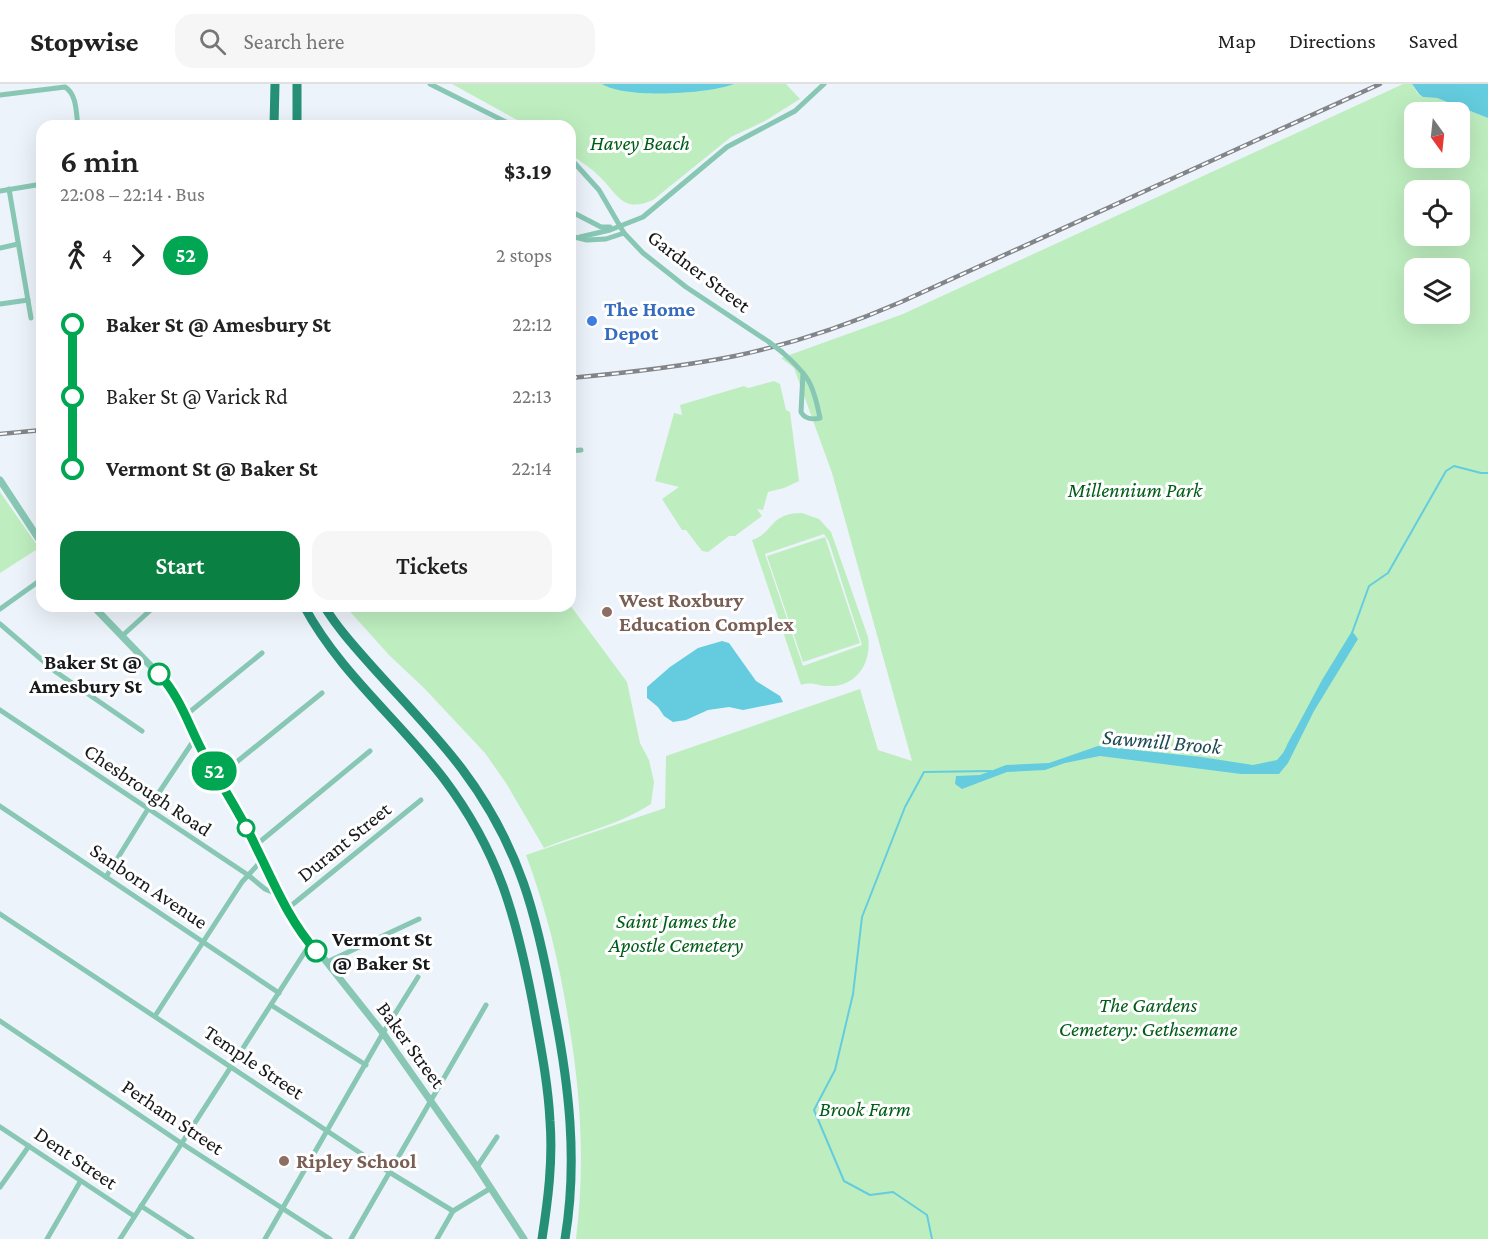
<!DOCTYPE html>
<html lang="en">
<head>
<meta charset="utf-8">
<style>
	:root { --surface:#fff; --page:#f6f6f6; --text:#222; --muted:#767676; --line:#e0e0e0; --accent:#0b8043 }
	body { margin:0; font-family:"Crimson Pro",serif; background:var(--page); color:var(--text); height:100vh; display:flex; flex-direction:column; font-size:22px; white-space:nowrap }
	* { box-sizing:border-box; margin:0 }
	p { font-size:20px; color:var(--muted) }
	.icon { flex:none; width:33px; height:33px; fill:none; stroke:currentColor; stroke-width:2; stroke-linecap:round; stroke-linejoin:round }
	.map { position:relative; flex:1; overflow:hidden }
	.side { position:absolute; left:36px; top:36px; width:540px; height:492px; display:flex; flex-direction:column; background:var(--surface); border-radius:18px; box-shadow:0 6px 24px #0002 }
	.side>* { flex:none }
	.badge { padding:0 12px; border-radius:20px; font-size:21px; line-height:39px }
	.needle { width:39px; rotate:165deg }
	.buttons { position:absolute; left:1404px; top:18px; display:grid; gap:12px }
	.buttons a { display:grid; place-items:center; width:66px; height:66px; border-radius:12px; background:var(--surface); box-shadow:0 6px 24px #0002; font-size:30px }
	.map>.badge { position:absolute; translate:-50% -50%; box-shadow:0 0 0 3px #fff }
	.legs { display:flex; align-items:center; gap:9px; height:66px; padding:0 24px; font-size:20px }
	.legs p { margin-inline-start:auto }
	.head { display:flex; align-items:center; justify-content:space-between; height:102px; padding:0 24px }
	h1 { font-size:33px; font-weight:600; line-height:45px }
	.primary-button { display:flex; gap:12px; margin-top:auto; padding:12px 24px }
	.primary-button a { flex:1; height:69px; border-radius:18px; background:var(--accent); color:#fff; font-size:24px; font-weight:600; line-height:69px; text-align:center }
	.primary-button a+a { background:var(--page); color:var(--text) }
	ul { padding:0 24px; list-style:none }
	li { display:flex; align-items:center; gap:21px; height:72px; font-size:22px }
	li i { display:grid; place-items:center; width:9px; height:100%; margin:0 8px; background:currentColor }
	li i::after { content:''; width:15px; height:15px; margin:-8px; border:4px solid; border-radius:50%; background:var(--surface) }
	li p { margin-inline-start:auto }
	li:first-child i { background:linear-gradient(#0000 50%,currentColor 0) }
	li:last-child i { background:linear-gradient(currentColor 50%,#0000 0) }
	header { display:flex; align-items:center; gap:36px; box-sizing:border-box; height:84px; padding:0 30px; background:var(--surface); border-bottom:2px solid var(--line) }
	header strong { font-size:28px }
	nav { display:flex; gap:33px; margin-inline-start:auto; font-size:21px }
	.search { width:420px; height:54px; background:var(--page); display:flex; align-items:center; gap:15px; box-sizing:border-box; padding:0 21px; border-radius:18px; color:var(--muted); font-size:22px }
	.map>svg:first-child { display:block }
	.green { fill:#beeebf; fill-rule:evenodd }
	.water { fill:#64ccde }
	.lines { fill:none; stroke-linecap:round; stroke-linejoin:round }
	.stream { stroke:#64ccde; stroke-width:2 }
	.minor { stroke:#87c7b3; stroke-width:5 }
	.tertiary { stroke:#87c7b3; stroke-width:7 }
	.trunk { stroke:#269077; stroke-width:9 }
	.rail-casing { stroke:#82858a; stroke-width:4.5 }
	.rail { stroke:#fff; stroke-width:2; stroke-dasharray:7; stroke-linecap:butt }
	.minor-bridge { stroke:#87c7b3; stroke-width:5 }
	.line-1-casing { stroke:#fff; stroke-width:14 }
	.line-1 { stroke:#00a651; stroke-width:9 }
	.shop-dot { fill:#3f7fe0; stroke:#fff; stroke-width:2 }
	.education-dot { fill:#8d6e63; stroke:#fff; stroke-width:2 }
	.stop-1-dot { fill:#fff; stroke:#00a651; stroke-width:3 }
	.labels { text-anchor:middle; stroke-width:6; stroke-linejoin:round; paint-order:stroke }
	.park-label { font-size:21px; font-style:italic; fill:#005d17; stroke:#fff }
	.street-label { font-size:21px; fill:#17181b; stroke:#fff }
	.shop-label { font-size:21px; font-weight:bold; fill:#366cbe; stroke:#fff; text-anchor:start }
	.education-label { font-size:21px; font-weight:bold; fill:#785e54; stroke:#fff; text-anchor:start }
	.stop-label { font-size:21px; font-weight:bold; fill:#17181b; stroke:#fff; text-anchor:end }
	.water-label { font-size:22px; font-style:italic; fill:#1b4a52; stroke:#fff }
</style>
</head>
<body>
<header>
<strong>Stopwise</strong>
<div class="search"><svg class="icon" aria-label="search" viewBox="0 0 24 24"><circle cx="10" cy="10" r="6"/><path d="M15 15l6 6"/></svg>Search here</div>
<nav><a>Map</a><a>Directions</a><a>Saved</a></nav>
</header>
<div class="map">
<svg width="1488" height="1155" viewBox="0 0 1488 1155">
	<rect width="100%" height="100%" fill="#edf3fa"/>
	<g class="green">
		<path d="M452 0H786L800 15 765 37 731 53 653 116C623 129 619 112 600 93 591 84 580 77 570 70V42H528Z"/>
		<path d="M1403 0H1412L1418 10 1423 13 1437 14 1488 34V1155H576C585 1082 581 1012 569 940 560 882 547 827 526 771L665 724 666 672 860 605 878 666 912 677 832 389 794 284 781 274 903 230ZM1414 28H1460V74H1414ZM1414 106H1460V152H1414ZM1414 184H1460V230H1414Z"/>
		<polygon points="774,297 780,300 786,326 790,328 799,397 784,404 768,408 763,426 757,425 762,432 735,452 729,452 708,468 702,467 686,446 682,446 662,415 679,403 655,397 674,329 682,331 680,321 744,302 748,304"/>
		<polygon points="0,408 39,464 0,489"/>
		<path d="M802 429 819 435 831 448 868 553C872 579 856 603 829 602 816 602 814 597 801 601L752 456C774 449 769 429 802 429ZM824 450 829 458 862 561 803 582 765 470Z"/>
		<polygon points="825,453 860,559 803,578 767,472"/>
		<path d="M570 521 627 598 640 659 649 676 654 698 651 720C619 741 580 749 544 764L506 699 485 669 424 604 389 571 345 522Z"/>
	</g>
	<g class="water">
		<path d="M602 0H734C707 10 626 15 602 0Z"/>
		<polygon points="1412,0 1488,0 1488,34 1437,14 1423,13 1419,10"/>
		<polygon points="1352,547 1358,555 1314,627 1288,679 1279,690 1241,690 1100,672 1065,679 1045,686 1007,688 962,705 955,700 956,692 980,691 1006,681 1049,679 1098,662 1201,673 1253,681 1277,676 1283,669 1322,596"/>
		<polygon points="722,557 729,559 756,597 780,612 783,618 743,626 729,623 708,626 686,636 673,638 664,632 658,623 647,614 647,603 670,583 698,564"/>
	</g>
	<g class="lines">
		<g class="stream">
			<polyline points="1352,549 1369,502 1388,489 1446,387 1454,382 1481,389 1488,389"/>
			<polyline points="1288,661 1294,650"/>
			<polyline points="932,1155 927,1131 893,1108 870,1111 844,1097 814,1026 835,986 853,910 862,833 905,723 924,688 991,687"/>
		</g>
		<g class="minor">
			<polyline points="430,0 514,42"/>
			<path d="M0 11 65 3C77 10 76 29 78 42"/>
			<polyline points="570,74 599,106 624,149 643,169 686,203 769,258"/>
			<polyline points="9,105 31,234"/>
			<polyline points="0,107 42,100"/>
			<polyline points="570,127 601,143 610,143"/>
			<polyline points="570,152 587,156 606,155 624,149"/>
			<polyline points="580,153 610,146 643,133 727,63 795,27 824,0"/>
			<polyline points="0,164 18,160"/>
			<polyline points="0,220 28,216"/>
			<path d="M782 268C809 292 813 299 820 334 811 336 805 335 801 328L803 289"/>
			<polyline points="570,367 581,366"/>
			<polyline points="0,525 42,495"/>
			<polyline points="0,540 56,588 142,647"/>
			<polyline points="122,552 155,522"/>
			<polyline points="0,626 248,791 265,805 279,811"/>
			<polyline points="186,631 262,569"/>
			<polyline points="218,693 322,609"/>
			<polyline points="0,722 279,909"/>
			<polyline points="256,761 370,667"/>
			<polyline points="106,793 148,725 196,653"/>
			<polyline points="287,825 421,716"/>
			<polyline points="0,830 389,1088 453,1127 491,1104"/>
			<polyline points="327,878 419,835"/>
			<polyline points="271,921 366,981"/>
			<polyline points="155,932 242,798 262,776"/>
			<polyline points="0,937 181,1059 330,1155"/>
			<polyline points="0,1043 134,1132"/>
			<polyline points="477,1083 497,1053"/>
			<polyline points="0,1103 29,1062"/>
			<polyline points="141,1122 192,1155"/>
			<polyline points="47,1155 80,1098"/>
			<polyline points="120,1155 310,860"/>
			<polyline points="265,1155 383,949 418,893"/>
			<polyline points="351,1155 486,921"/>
			<polyline points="437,1155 453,1127"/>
		</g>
		<g class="tertiary">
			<polyline points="0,396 42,460"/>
			<polyline points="93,522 171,603 206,674 256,761 274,803 298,842 383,949 477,1083 524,1155"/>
		</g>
		<g class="trunk">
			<polyline points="297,0 297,42"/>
			<polyline points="274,42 275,0"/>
			<path d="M304 522C339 588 399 636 444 695 499 768 516 832 533 920 540 959 548 998 550 1037 553 1077 548 1116 542 1155"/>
			<path d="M324 522C337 543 353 561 369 579 400 614 434 648 462 685 520 762 537 832 554 925 569 1001 578 1077 565 1155"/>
		</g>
		<g class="rail-casing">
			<g id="rail">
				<path d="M570 294C625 289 680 283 735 272 792 260 848 241 901 218L1380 0"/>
				<polyline points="0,350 42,346"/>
			</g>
		</g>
		<use href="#rail" class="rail"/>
		<polyline class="minor-bridge" points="769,258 782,268"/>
	</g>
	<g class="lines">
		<g class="line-1-casing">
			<path id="line-1" d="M159 590C182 615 190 646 206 674 223 704 242 732 256 763 274 799 289 837 316 867"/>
		</g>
		<use href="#line-1" class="line-1"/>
	</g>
	<circle class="shop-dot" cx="592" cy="237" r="6"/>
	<g class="education-dot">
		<circle cx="607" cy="528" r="6"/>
		<circle cx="284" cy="1077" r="6"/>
	</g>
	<g class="stop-1-dot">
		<circle cx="159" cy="590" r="10"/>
		<circle cx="246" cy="744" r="8"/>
		<circle cx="316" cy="867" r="10"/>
	</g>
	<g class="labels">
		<g class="park-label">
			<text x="640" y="66">Havey Beach</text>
			<text x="1135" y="413">Millennium Park</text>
			<text x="676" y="844">Saint James the<tspan x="676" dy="24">Apostle Cemetery</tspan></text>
			<text x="1148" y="928">The Gardens<tspan x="1148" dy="24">Cemetery: Gethsemane</tspan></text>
			<text x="865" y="1032">Brook Farm</text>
		</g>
		<g class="street-label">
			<text transform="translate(699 187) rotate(37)" y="7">Gardner Street</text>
			<text transform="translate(148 706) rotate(34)" y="7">Chesbrough Road</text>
			<text transform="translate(344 758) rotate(-39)" y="7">Durant Street</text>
			<text transform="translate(149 802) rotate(34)" y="7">Sanborn Avenue</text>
			<text transform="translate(411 961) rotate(54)" y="7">Baker Street</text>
			<text transform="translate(254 978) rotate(34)" y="7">Temple Street</text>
			<text transform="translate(173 1033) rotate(34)" y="7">Perham Street</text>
			<text transform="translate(76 1074) rotate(34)" y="7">Dent Street</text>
		</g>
		<g class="shop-label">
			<text x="604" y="232">The Home<tspan x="604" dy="24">Depot</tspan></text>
		</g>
		<g class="education-label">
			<text x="619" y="523">West Roxbury<tspan x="619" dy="24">Education Complex</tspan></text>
			<text x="296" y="1084">Ripley School</text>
		</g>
		<g class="stop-label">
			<text x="142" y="585">Baker St @<tspan x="142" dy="24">Amesbury St</tspan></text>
			<text x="332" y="862" text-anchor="start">Vermont St<tspan x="332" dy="24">@ Baker St</tspan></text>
		</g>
		<g class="water-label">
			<text transform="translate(1162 657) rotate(5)" y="8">Sawmill Brook</text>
		</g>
	</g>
</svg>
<div class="buttons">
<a><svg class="needle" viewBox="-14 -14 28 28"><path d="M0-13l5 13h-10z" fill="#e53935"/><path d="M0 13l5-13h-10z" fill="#767676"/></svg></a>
<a><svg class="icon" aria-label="locate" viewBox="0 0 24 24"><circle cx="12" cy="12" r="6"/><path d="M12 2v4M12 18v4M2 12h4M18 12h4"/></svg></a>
<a><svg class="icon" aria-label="layers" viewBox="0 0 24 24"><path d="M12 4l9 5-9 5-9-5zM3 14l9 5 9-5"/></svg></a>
</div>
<b class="badge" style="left:214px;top:687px;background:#00a651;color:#fff">52</b>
<section class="side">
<div class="head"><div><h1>6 min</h1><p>22:08 – 22:14 · Bus</p></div><b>$3.19</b></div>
<div class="legs"><svg class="icon" aria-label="walk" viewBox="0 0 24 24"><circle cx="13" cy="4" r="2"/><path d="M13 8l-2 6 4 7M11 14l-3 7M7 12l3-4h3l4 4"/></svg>4<svg class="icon" aria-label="forward" viewBox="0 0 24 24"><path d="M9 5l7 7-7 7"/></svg><b class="badge" style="background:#00a651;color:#fff">52</b><p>2 stops</p></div>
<ul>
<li><i style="color:#00a651"></i><b>Baker St @ Amesbury St</b><p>22:12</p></li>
<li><i style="color:#00a651"></i><span>Baker St @ Varick Rd</span><p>22:13</p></li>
<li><i style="color:#00a651"></i><b>Vermont St @ Baker St</b><p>22:14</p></li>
</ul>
<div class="primary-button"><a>Start</a><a>Tickets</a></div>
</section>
</div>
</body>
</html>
